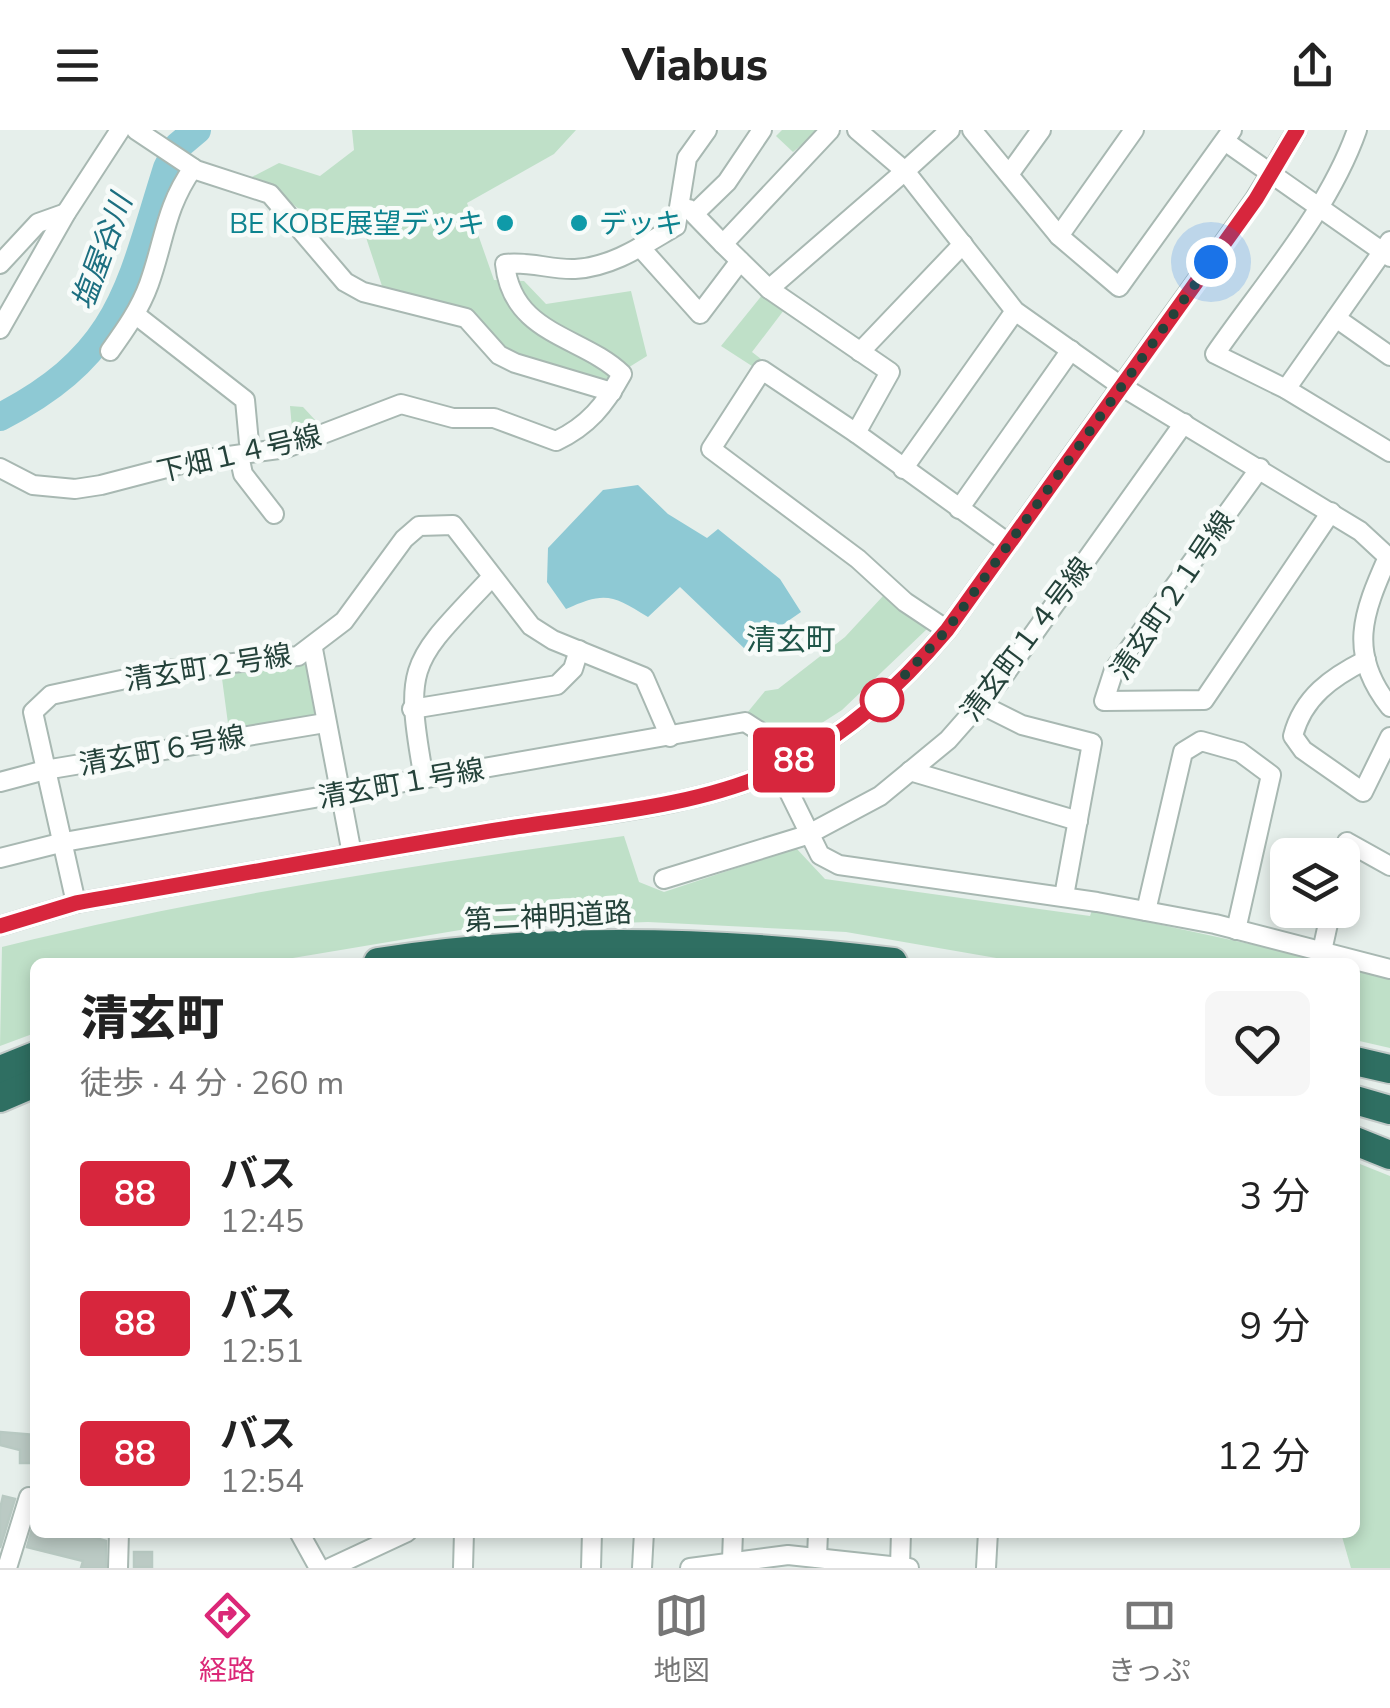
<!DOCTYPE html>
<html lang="ja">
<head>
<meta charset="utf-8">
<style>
	:root { --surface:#fff; --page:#f6f6f6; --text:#222; --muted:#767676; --line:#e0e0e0; --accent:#db2777 }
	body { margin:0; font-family:"Nunito Sans","Noto Sans JP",sans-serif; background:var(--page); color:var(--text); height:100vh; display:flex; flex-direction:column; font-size:38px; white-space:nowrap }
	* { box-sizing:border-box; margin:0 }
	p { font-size:32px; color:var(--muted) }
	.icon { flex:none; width:55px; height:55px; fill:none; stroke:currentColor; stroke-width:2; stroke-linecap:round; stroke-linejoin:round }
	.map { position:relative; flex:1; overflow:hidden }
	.drawer { position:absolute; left:30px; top:828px; width:1330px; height:580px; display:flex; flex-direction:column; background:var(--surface); border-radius:15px; box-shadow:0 5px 15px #0003 }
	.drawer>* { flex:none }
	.badge { padding:0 20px; border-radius:8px; font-size:35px; line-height:65px }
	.buttons { position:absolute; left:1270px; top:708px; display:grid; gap:20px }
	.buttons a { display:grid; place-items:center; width:90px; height:90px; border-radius:15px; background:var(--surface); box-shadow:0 5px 15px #0003; font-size:50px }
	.you { position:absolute; width:50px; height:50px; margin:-25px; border:8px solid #fff; border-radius:50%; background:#1a73e8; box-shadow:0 0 0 15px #1a73e833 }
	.map>.badge { position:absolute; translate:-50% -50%; box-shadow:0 0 0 5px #fff }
	.round { display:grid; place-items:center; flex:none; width:105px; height:105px; border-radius:15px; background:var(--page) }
	.overview { display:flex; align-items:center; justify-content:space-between; height:170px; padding:0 50px }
	h1 { font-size:48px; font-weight:800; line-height:75px }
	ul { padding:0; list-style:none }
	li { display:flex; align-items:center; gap:30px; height:130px; padding:0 50px }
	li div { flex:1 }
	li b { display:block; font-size:38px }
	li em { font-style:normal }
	li .badge { min-width:110px; font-weight:700; text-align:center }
	header { display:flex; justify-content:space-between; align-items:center; height:130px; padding:0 50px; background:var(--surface); font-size:45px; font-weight:800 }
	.tab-bar { display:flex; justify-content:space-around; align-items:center; height:140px; border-top:2px solid var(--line); background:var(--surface); font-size:28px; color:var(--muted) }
	.tab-bar a { display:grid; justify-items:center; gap:5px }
	.tab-bar .active { color:var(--accent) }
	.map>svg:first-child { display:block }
	.green { fill:#bfe0c8 }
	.water { fill:#8ec9d4 }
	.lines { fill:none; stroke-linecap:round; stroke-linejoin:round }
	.river { stroke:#8ec9d4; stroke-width:28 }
	.building { fill:#bbcac4; stroke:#b8c9c2; stroke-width:2.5 }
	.minor-casing { stroke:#a8b8b2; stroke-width:22 }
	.highway-casing { stroke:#c2cac8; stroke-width:32 }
	.minor { stroke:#fff; stroke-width:18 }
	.highway { stroke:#2f6f62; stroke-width:28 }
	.line-casing { stroke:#fff; stroke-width:22 }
	.line { stroke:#d7263d; stroke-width:15 }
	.walk { stroke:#24423a; stroke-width:10; stroke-dasharray:0 18 }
	.culture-dot { fill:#0f9aa8; stroke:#f7fbf9; stroke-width:4 }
	.stop-dot { fill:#fff; stroke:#d7263d; stroke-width:5 }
	.labels { text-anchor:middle; stroke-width:9; stroke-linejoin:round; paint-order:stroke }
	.culture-label { font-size:28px; fill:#0d838f; stroke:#f7fbf9; text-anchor:end }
	.street-label { font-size:28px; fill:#24423a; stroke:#f7fbf9 }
	.water-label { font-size:30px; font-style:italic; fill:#1c6f80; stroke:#f7fbf9 }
	.neighbourhood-label { font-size:30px; fill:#1f5548; stroke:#f7fbf9 }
</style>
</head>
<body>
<header><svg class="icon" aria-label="menu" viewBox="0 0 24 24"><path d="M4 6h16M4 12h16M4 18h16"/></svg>Viabus<svg class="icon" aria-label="share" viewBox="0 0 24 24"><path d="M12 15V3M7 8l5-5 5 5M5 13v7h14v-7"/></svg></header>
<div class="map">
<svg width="1390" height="1438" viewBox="0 0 1390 1438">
	<rect width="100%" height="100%" fill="#e6efeb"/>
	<g class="green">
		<polygon points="352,0 576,0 554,24 467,73 494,150 524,151 546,174 631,161 647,226 618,244 611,257 504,222 471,185 383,159 356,77 313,90 276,61 248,49 279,33 320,46 354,20"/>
		<polygon points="782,0 819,0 793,22 776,6"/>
		<polygon points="763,164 784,180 752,222 761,229 755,238 721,216"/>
		<polygon points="290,276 303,277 317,292 321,305 293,309"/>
		<polygon points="883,466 927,499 842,580 786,616 775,613 765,596 747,583 765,561 778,559 845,507"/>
		<polygon points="302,533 308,537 317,579 311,588 229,601 221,541 263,541"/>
		<path d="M624 706 639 752 664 762 796 718 825 749 1090 786 1092 780 1333 832H1020L846 802 648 792 472 798 269 832H35V903L0 916 2 817C206 766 416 735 624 706Z"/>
		<polygon points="1355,837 1390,845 1390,918 1355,910"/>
		<polygon points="1355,1032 1390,1046 1390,1438 1351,1438 1341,1403 1355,1402"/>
	</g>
	<path class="water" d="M638 355 668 384 707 408 718 399 780 449 801 482 746 520 680 457 648 487C613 465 605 461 566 479L547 452 548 418 603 360Z"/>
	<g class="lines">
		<path class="river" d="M0 287C122 224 129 158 167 38L178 16 197 0"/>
	</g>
	<g class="building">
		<polygon points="0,1302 35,1305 35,1333 20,1333 20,1320 0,1315"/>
		<polygon points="3,1366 15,1369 0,1418 0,1379"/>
		<polygon points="32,1399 72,1407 76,1402 106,1411 106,1438 81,1438 83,1431 27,1417"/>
		<rect x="134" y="1422" width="18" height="15"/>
	</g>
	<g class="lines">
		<g class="minor-casing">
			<g id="minor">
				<polyline points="136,0 196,40 270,64 345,152 363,162 466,188 499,225 515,233 612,262"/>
				<polyline points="857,0 905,41 950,0"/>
				<polyline points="972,0 1059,106 1119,157 1232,0"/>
				<path d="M1357 0C1328 82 1264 153 1215 224L1286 259 1390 322"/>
				<polyline points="1226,12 1390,127"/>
				<polyline points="1010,43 1041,0"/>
				<polyline points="689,79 723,114"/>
				<polyline points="695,83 727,52 762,0"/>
				<polyline points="1059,106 1134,0"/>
				<polyline points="640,117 700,184 740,131"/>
				<polyline points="0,134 38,93 66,83"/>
				<polyline points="769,159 723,114 830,0"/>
				<polyline points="136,185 245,270 249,313"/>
				<polyline points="1336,188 1390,226"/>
				<polyline points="0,199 66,83 120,0"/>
				<path d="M110 221C125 200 140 179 149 154 165 109 165 78 193 38"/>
				<polyline points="860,222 963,114"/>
				<polyline points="1286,259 1390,111"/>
				<polyline points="856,303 762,240 711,319 858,429 905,472 947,500"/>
				<polyline points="239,325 243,344 274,384"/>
				<path d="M0 338 33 355 75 359 101 355 193 331 286 318 401 274 453 288H494L556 311C588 296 605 275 622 244 583 206 512 205 505 134 530 131 551 140 575 139 613 137 645 114 676 96L687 28 707 0"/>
				<polyline points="1260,338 1114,540 1104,571 1204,570 1331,382"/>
				<polyline points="903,339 1015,181"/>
				<polyline points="959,379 1071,220"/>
				<path d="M1008 413 856 303 890 242 769 159 905 41 1015 181 1121 256 1360 401 1388 427C1363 483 1347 523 1390 577"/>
				<polyline points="313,519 352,724"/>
				<path d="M1366 530C1332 547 1303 567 1293 606L1303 620 1363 662 1390 607"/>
				<polyline points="980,574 1022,595 1092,613 1064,766"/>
				<polyline points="412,579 557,555 573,539 579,520"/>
				<polyline points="910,641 1078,691"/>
				<path d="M424 649C403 532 411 533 490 449"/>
				<polyline points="0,652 45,640 325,593"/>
				<polyline points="0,728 64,712 745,592 759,601 820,725 839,735 1097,772 1215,794 1390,839"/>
				<polyline points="1342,732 1347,712 1390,736"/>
				<polyline points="664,749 807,705 880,666 948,610 1000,551 1184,293"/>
				<polyline points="76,773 33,582 51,565 168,540 298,526 344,491 404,409 419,396 453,395 531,496 553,510 644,547 670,607"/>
				<polyline points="1146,781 1183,622 1201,611 1240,622 1271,645 1236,800"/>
				<path d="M0 796 76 773C218 748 361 722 503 699 590 685 699 677 778 639 846 606 899 557 947 500L1255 69 1297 0"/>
				<polyline points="1322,821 1331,780"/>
				<polyline points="299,1402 319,1438"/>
				<polyline points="817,1428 818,1402"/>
				<polyline points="732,1430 733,1402"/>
				<polyline points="900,1436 901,1402"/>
				<polyline points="7,1438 29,1367"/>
				<polyline points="118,1438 119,1402"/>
				<polyline points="330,1438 407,1402"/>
				<polyline points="463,1438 464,1402"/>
				<polyline points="591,1438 592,1402"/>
				<polyline points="642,1438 644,1402"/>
				<polyline points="690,1438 788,1425 909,1438"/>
				<polyline points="986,1438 988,1402"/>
			</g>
		</g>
		<g class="highway-casing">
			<g id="highway">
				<path d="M378 832C548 805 723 811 893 832"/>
				<polyline points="1355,931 1390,939"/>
				<polyline points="0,940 35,926"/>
				<polyline points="0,968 35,953"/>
				<polyline points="1355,970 1390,980"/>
				<polyline points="1355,1011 1390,1025"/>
			</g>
		</g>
		<use href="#minor" class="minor"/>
		<use href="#highway" class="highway"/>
	</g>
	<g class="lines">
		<g class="line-casing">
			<path id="line" d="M0 796 76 773C218 748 361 722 503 699 589 685 699 677 778 639 846 606 899 557 947 500L1256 69 1297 0"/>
		</g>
		<use href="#line" class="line"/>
		<polyline class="walk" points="882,570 875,577 947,500 1211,132"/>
	</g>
	<g class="culture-dot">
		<circle cx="505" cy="93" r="10"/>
		<circle cx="579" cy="93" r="10"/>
	</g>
	<circle class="stop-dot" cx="882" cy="570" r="20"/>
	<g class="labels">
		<g class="culture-label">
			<text x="485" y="103">BE KOBE展望デッキ</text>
			<text x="599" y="103" text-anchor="start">デッキ</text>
		</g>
		<g class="street-label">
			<text transform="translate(239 323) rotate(-13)" y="10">下畑１４号線</text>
			<text transform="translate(1172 465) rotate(-56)" y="10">清玄町２１号線</text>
			<text transform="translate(1026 509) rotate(-53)" y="10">清玄町１４号線</text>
			<text transform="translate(208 537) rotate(-9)" y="10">清玄町２号線</text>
			<text transform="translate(162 620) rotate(-10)" y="10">清玄町６号線</text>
			<text transform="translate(401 653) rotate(-10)" y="10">清玄町１号線</text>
			<text transform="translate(548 786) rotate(-3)" y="10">第二神明道路</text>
		</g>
		<g class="water-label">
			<text transform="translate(102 122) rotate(-70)" y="10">塩屋谷川</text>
		</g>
		<g class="neighbourhood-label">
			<text x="791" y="520">清玄町</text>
		</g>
	</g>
</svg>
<div class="buttons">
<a><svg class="icon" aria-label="layers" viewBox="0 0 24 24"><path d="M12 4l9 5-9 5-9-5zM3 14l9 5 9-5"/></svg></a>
</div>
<div class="you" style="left:1211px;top:132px"></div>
<b class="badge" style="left:794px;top:630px;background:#d7263d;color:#fff">88</b>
<section class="drawer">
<div class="overview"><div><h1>清玄町</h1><p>徒歩 · 4 分 · 260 m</p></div><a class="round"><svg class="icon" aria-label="heart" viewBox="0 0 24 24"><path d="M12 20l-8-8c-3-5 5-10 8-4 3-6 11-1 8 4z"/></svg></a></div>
<ul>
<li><span class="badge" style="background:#d7263d;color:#fff">88</span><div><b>バス</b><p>12:45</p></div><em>3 分</em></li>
<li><span class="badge" style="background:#d7263d;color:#fff">88</span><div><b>バス</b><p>12:51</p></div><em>9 分</em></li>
<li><span class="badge" style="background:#d7263d;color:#fff">88</span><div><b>バス</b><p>12:54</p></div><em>12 分</em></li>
</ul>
</section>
</div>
<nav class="tab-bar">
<a class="active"><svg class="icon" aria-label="directions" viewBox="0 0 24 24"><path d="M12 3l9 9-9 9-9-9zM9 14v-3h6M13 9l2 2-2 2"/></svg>経路</a>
<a><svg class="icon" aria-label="map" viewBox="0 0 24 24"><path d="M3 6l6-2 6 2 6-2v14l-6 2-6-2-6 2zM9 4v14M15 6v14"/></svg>地図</a>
<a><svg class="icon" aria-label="tickets" viewBox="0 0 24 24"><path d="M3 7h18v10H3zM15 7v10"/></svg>きっぷ</a>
</nav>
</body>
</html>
